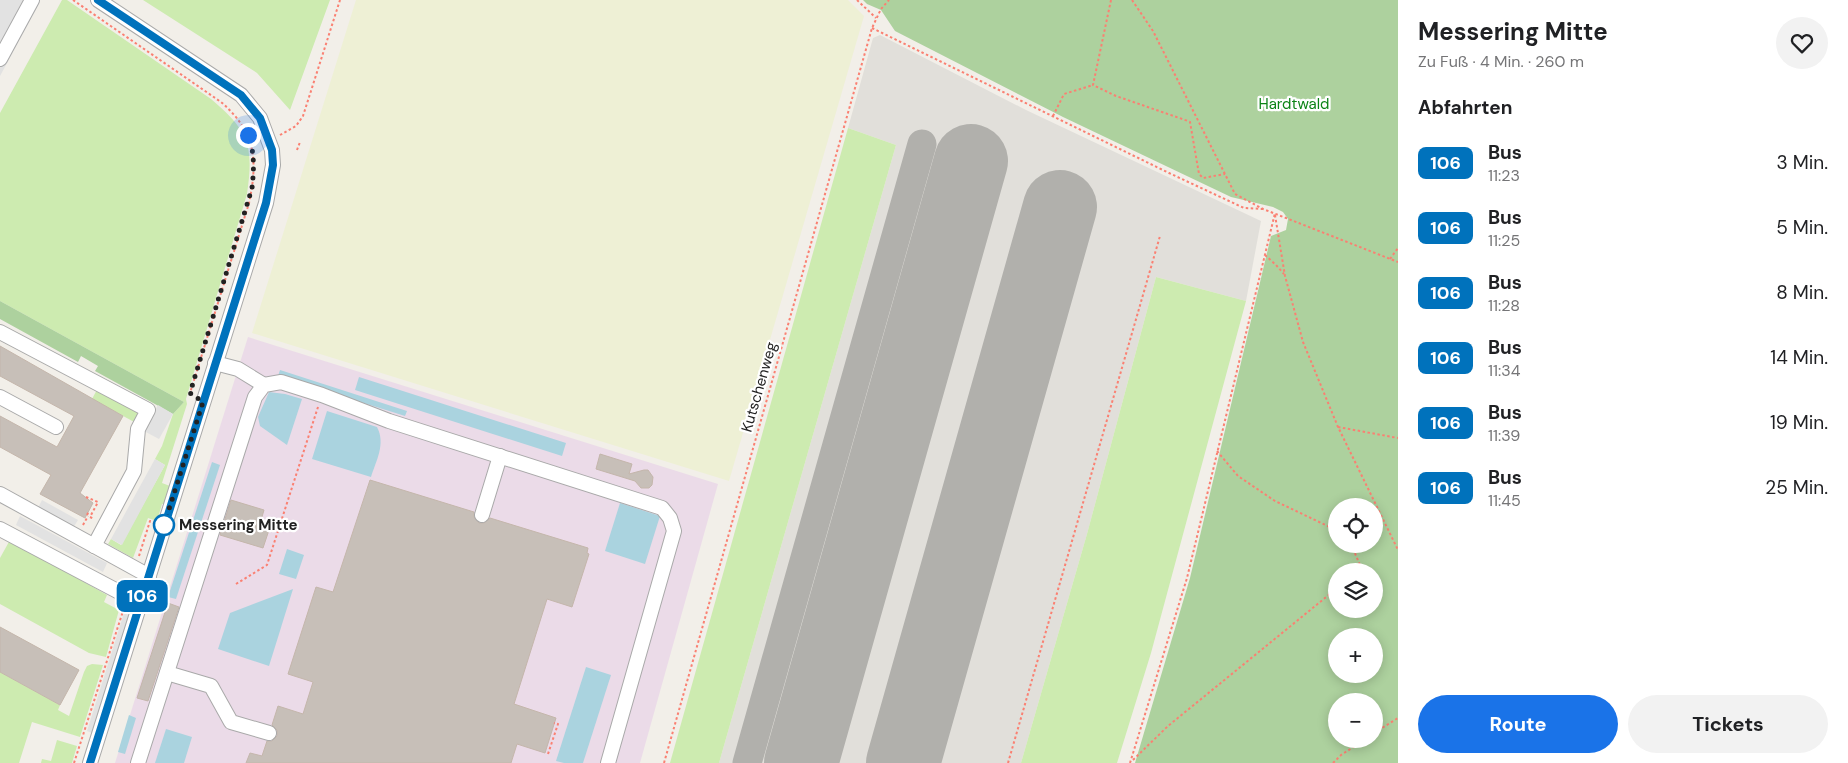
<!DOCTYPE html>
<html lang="de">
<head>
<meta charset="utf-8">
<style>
	:root { --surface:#fff; --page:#f2f2f2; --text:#202124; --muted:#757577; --accent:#1a73e8 }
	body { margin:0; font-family:"DM Sans",sans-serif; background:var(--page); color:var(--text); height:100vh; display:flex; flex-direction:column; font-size:19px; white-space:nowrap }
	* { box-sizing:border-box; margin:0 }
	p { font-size:16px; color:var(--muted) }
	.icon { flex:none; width:28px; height:28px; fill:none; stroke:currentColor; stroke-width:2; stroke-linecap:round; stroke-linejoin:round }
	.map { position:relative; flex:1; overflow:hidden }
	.panel { display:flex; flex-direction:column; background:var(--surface); width:450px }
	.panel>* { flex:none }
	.badge { padding:0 10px; border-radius:8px; font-size:18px; line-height:32px }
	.fabs { position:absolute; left:1328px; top:498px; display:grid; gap:10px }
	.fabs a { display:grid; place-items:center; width:55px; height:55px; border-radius:50%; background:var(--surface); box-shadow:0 2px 12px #0003; font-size:25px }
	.you { position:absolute; width:25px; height:25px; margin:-12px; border:4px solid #fff; border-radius:50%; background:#1a73e8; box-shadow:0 0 0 8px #1a73e833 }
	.map>.badge { position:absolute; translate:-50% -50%; box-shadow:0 0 0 2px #fff }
	h2 { padding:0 20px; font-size:19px; line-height:45px }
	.round { display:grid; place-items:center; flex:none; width:52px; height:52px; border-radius:26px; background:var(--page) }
	.summary { display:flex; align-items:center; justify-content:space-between; height:85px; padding:0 20px }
	h1 { font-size:24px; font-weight:700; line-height:38px }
	.action { display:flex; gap:10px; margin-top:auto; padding:10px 20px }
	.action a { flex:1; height:58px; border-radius:30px; background:var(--accent); color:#fff; font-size:20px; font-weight:700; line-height:58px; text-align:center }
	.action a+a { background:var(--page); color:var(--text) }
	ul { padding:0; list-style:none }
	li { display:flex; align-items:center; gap:15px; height:65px; padding:0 20px }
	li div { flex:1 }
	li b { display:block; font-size:19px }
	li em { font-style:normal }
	li .badge { min-width:55px; font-weight:700; text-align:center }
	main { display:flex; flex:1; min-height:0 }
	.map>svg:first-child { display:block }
	.industrial { fill:#ebdbe8 }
	.airport { fill:#e1dfda }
	.farmland { fill:#eef0d5 }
	.grass { fill:#cdebb0 }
	.forest { fill:#add19e; fill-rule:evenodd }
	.parking { fill:#e2e2e2 }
	.water { fill:#aad3df }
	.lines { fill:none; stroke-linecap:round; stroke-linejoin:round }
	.taxiway { stroke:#b1b0ac; stroke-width:29 }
	.runway { stroke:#b1b0ac; stroke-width:74 }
	.building { fill:#c7bfb8; stroke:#c4b6ab }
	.minor-casing { stroke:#a9a9a9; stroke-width:16 }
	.path { stroke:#fa8072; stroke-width:2; stroke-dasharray:2.5 2.5; stroke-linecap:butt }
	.minor { stroke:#fff; stroke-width:14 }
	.line-casing { stroke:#fff; stroke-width:11 }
	.line { stroke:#0072bc; stroke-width:8 }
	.walk { stroke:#222; stroke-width:5; stroke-dasharray:0 9 }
	.stop-dot { fill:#fff; stroke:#0072bc; stroke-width:2.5 }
	.labels { text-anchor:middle; stroke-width:4.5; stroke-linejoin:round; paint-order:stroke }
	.park-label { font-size:15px; fill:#0c8416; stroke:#fff }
	.street-label { font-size:15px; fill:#222; stroke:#fff }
	.stop-label { font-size:15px; font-weight:bold; fill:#222; stroke:#fff; text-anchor:start }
</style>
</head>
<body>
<main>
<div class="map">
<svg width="1398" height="763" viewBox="0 0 1398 763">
	<rect width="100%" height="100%" fill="#f2efe9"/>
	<polygon class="industrial" points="248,337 718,484 640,763 115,763"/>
	<polygon class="airport" points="880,35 1026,110 1261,221 1246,301 1156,277 1087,534 1021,763 719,763 896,145 848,128 873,38"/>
	<polygon class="farmland" points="356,0 848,0 864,16 729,481 252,333"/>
	<g class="grass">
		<path d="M62 0H67L211 99C249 131 254 146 247 194L186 399 187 404 162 483 170 486 165 504H162L157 521 148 518 133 558 108 544 111 539 121 545 165 465 155 459 162 446 173 414 184 402 0 301V113Z"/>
		<polygon points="143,0 330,0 290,110 257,73"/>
		<polygon points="848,128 896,145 719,763 670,763"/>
		<polygon points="1156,277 1246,301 1151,653 1117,763 1021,763 1087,534"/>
		<polygon points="99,386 141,413 136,423 92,399"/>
		<polygon points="10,540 107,595 104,602 119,610 106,657 89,653 0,604 0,558"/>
		<polygon points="92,664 103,665 80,737 32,722 19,763 0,763 0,672 60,705 58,710 69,716 84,672 87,666"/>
		<polygon points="57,740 77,746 72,763 41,763 42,759 51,761"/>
	</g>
	<g class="forest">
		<path d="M863 0H1398V763H1135L1190 578 1271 236 1286 230 1288 219 1283 212 1273 207 1231 197 1063 117 895 31 881 10 867 4ZM1336 506H1374V544H1336ZM1336 571H1374V609H1336ZM1336 636H1374V674H1336ZM1336 701H1374V739H1336Z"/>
		<polygon points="0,301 184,402 173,414 95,371 98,366 81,356 78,362 0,319"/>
	</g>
	<g class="parking">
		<polygon points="0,0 37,0 40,2 0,76"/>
		<polygon points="158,405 173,414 159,439 144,431"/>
		<polygon points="155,459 165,465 122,545 111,539"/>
		<polygon points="42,500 78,520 73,528 38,508"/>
		<polygon points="20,516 107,563 103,572 16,525"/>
		<polygon points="124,613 131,616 94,734 87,731"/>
	</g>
	<g class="water">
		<polygon points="280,370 407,411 405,416 278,376"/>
		<polygon points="359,377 566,443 562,456 355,390"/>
		<polygon points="269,392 285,394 302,399 287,445 260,426 258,417"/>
		<path d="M327 411 377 427C386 444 376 461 371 477L312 459Z"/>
		<polygon points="212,462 220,465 176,599 168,597"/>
		<polygon points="620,503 660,516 645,564 605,551"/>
		<polygon points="287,549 304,555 296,579 279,574"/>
		<polygon points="293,589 269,666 218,649 230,613"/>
		<polygon points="586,667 611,675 583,763 564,763 556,761"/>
		<polygon points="129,715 136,718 125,754 118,752"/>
		<polygon points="166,729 192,737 184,763 155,763"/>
	</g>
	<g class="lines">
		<polyline class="taxiway" points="747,763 922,144"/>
		<g class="runway">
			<polyline points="801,763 971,161"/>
			<polyline points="903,763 1060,207"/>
		</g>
	</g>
	<g class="building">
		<polygon points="0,346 123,416 80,493 93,503 85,518 40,494 51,475 0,447 0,416 57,447 74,416 0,376"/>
		<polygon points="600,454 632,464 629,474 644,470 648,470 653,477 652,485 649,488 641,488 635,481 596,469"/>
		<polygon points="370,480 474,512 474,517 479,523 484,523 490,518 588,548 587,553 589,554 572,607 547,599 514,704 556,718 545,753 517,744 511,763 246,763 250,753 262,756 267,741 272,741 277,736 277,730 272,725 278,706 303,714 313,682 288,674 316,587 333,592"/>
		<polygon points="231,500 264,510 259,527 269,530 263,548 220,535"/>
		<polygon points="168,603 179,607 148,701 137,698"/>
		<polygon points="0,627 79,670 60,705 0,672"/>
	</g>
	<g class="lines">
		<g class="minor-casing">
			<g id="minor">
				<polyline points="0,59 32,0"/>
				<polyline points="0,332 148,410 138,429 134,471 94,546"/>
				<polyline points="215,363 238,369 264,385"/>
				<polyline points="0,397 56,427"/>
				<polyline points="0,494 149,576"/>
				<polyline points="482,515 500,456"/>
				<polyline points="0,529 140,603"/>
				<polyline points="167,673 211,686 231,722 269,733"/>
				<polyline points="90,763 266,203 273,165 272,150 260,118 241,95 98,0"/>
				<polyline points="138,763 255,397 264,385 281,382 322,395 389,421 662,508 670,518 674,531 608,763"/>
			</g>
		</g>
		<g class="path">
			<path d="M73 0 221 102C256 132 258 161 249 203L190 393 192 395"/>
			<polyline points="857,0 876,18"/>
			<polyline points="1111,0 1093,85 1116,96 1188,121 1190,122 1199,174 1203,178 1225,174"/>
			<polyline points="1132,0 1153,31 1235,194 1263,209 1398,262"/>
			<polyline points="872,28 1169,173 1244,208 1263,209"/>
			<polyline points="1053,116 1064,94 1093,85"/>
			<polyline points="280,135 296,126 303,116 340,0"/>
			<polyline points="297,150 300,142"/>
			<polyline points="1275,215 1285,276 1303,342 1338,427 1398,550"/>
			<polyline points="1265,255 1276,265 1284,274"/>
			<polyline points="1390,259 1398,248"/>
			<polyline points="1338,427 1398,438"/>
			<polyline points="1217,451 1238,476 1275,501 1336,530"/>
			<polyline points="86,497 98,502 90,517 94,519"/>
			<polyline points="87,515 89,511"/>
			<polyline points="83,525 88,516"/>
			<polyline points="1351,544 1360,565 1359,571"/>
			<polyline points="139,556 150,521 154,523"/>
			<polyline points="236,584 267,565 318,407"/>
			<polyline points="1374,733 1398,718"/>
			<polyline points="548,754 558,724 554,723"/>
			<polyline points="1133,760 1168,726 1336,589"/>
			<polyline points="74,763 124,608"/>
			<polyline points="664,763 872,28 881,9 889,0"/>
			<polyline points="1008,763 1160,236"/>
			<polyline points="1130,763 1187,578 1275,213"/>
			<polyline points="1333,763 1341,755 1366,739"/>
		</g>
		<use href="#minor" class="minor"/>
	</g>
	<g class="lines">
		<g class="line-casing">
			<polyline id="line" points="90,763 266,203 273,165 272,150 260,118 241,95 98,0"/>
		</g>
		<use href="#line" class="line"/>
		<path class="walk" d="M164 525 203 402 190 393 252 188C254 169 255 153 248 135"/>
	</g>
	<circle class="stop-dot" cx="164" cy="525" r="10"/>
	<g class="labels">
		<g class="park-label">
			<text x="1294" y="109">Hardtwald</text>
		</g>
		<g class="street-label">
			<text transform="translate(759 387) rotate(-74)" y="5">Kutschenweg</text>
		</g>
		<g class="stop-label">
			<text x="179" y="530">Messering Mitte</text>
		</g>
	</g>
</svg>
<div class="fabs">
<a><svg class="icon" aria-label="locate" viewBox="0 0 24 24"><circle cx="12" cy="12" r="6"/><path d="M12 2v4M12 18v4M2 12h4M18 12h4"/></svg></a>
<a><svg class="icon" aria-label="layers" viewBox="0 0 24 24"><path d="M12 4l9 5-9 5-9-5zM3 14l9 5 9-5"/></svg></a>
<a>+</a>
<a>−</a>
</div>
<div class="you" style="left:248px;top:135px"></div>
<b class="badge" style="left:142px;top:596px;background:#0072bc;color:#fff">106</b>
</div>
<section class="panel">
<div class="summary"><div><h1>Messering Mitte</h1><p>Zu Fuß · 4 Min. · 260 m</p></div><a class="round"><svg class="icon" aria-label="heart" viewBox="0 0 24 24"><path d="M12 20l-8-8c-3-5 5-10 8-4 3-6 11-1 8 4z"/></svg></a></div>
<h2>Abfahrten</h2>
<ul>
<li><span class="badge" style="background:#0072bc;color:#fff">106</span><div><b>Bus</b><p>11:23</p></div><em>3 Min.</em></li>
<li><span class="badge" style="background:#0072bc;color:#fff">106</span><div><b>Bus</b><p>11:25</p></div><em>5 Min.</em></li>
<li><span class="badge" style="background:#0072bc;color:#fff">106</span><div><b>Bus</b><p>11:28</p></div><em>8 Min.</em></li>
<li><span class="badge" style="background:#0072bc;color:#fff">106</span><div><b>Bus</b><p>11:34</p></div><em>14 Min.</em></li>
<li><span class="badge" style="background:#0072bc;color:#fff">106</span><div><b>Bus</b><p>11:39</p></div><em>19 Min.</em></li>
<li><span class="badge" style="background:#0072bc;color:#fff">106</span><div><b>Bus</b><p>11:45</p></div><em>25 Min.</em></li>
</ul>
<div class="action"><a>Route</a><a>Tickets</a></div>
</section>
</main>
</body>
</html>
